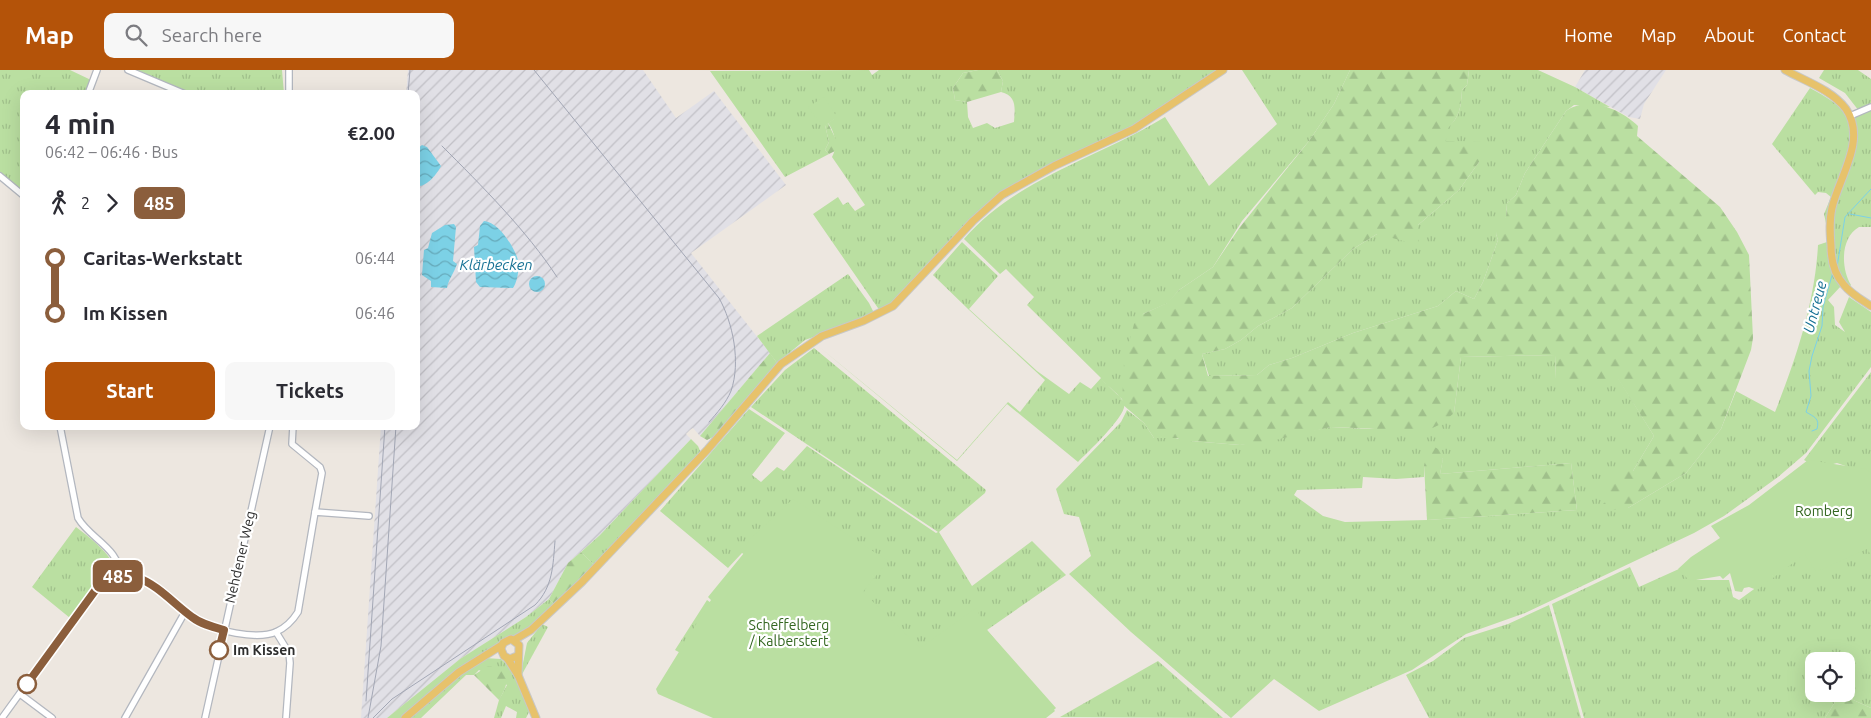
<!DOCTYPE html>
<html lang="en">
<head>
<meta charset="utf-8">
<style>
	:root { --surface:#fff; --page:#f7f7f7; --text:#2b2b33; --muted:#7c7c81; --accent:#b45309 }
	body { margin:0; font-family:Ubuntu,sans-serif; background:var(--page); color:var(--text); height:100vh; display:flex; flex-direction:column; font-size:19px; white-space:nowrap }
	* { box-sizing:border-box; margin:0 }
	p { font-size:16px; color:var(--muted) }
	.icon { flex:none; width:28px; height:28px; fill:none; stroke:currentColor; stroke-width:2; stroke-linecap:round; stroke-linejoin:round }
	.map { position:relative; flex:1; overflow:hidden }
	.details { position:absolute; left:20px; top:20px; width:400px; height:340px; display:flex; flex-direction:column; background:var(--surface); border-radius:10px; box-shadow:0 5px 20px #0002 }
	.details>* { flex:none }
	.badge { padding:0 10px; border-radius:8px; font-size:18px; line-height:32px }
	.fabs { position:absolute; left:1805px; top:582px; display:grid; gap:10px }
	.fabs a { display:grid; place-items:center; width:50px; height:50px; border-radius:10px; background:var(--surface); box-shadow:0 5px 20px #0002; font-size:25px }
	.map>.badge { position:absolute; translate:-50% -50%; box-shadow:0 0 0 2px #fff }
	.legs { display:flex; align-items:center; gap:8px; height:55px; padding:0 25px; font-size:16px }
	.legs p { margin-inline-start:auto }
	.summary { display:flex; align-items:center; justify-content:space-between; height:85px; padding:0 25px }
	h1 { font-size:28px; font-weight:700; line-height:38px }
	.button { display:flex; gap:10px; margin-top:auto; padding:10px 25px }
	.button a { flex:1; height:58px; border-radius:10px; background:var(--accent); color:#fff; font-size:20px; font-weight:700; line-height:58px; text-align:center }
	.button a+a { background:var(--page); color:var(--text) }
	ul { padding:0 25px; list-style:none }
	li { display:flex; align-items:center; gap:18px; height:55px; font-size:19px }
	li i { display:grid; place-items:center; width:8px; height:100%; margin:0 6px; background:currentColor }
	li i::after { content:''; width:12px; height:12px; margin:-6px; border:4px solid; border-radius:50%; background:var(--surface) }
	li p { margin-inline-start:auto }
	li:first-child i { background:linear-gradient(#0000 50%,currentColor 0) }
	li:last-child i { background:linear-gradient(currentColor 50%,#0000 0) }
	header { display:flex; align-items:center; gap:30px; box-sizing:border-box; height:70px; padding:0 25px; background:var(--accent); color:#fff }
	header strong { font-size:24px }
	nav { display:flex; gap:28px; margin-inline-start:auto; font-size:18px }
	.search { width:350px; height:45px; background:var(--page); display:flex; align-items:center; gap:12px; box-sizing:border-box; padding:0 18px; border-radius:10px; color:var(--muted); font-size:19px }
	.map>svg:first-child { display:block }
	.industrial { fill:url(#industrial-furrows) }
	.grass { fill:url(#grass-tufts); fill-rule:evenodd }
	.forest { fill:url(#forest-firs) }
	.park { fill:#badfa1 }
	.water { fill:url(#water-waves) }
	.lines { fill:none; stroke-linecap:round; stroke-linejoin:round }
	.stream { stroke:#7cd1e6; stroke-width:1 }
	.minor-casing { stroke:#b3b7bf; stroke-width:8 }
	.major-casing { stroke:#c8c8c8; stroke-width:9 }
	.minor { stroke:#fff; stroke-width:5.5 }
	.major { stroke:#e7c26b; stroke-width:7 }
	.rail { stroke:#a3a7b5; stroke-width:1 }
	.line-1-casing { stroke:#fff; stroke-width:11 }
	.line-1 { stroke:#8b5e3c; stroke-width:8 }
	.stop-1-dot { fill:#fff; stroke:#8b5e3c; stroke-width:2.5 }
	.labels { text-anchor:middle; stroke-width:4.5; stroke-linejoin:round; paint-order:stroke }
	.park-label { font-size:14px; fill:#336620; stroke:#fff }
	.street-label { font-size:14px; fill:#2d2d2d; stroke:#fff }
	.stop-label { font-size:14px; font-weight:bold; fill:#2d2d2d; stroke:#fff; text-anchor:start }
	.water-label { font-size:15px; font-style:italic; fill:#187295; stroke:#fff }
</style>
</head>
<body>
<header>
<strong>Map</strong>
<div class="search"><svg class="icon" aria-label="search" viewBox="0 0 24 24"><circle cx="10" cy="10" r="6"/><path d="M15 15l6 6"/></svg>Search here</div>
<nav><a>Home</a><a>Map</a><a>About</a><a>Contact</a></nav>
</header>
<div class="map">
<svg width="1871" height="648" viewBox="0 0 1871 648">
	<defs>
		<pattern id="industrial-furrows" width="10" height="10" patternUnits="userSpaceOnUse" patternTransform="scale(1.25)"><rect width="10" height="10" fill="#e1e0e6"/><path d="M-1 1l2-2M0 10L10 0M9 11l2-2" fill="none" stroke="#c1c0c6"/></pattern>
		<pattern id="grass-tufts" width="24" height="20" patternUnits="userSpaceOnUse" patternTransform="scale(1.25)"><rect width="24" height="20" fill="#badfa1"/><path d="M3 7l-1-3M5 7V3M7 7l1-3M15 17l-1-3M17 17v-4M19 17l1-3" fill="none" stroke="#a0c08b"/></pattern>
		<pattern id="forest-firs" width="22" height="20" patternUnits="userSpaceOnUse" patternTransform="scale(1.25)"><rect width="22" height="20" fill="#badfa1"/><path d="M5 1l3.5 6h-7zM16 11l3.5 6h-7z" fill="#a0c08b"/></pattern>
		<pattern id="water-waves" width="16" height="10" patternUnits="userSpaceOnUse" patternTransform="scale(1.25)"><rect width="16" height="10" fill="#7cd1e6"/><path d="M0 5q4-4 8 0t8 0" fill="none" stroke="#6ab"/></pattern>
	</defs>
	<rect width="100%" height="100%" fill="#ede7e0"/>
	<g class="industrial">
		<polygon points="408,0 643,0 676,48 714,21 786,115 691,183 770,283 700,366 693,358 690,360 686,364 691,369 600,465 568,493 549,529 526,547 460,589 387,648 361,648 381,356 416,356 416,24 406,24"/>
		<polygon points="1585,0 1666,0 1644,34 1640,49 1629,47 1575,17"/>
	</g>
	<g class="grass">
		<polygon points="0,0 70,0 91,10 85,24 24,24 24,122 0,103"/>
		<polygon points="133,0 282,0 284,24 192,24"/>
		<path d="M869 0 872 5 879 0H978L963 3 953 18 955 30 967 32 968 47 973 58 987 53 995 58 1014 52C1015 38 1017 26 1001 22L1003 11 997 0H1220L1134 55 1054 92 1004 120 898 229 880 241 813 144 838 127 843 135 848 132 855 141 865 135 832 87C838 77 835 62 828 53L837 47 823 56 825 55 829 72 825 80 829 84 785 107 710 1Z"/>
		<path d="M1242 0H1350L1334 34 1309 71 1242 151 1213 197 1179 220 1168 233 1143 244 1123 330 1102 310C1109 317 1120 325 1124 333 1129 344 1087 383 1078 392L1007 334 957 391 818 276 957 390 1008 332 1020 342 1045 310 968 239 933 205 962 172 998 206 969 239 1037 301 1069 324 1080 312 1091 319 1101 308 1027 235 1034 227 1006 199 1000 204 964 169C1017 108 1098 88 1165 47L1209 116 1277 54Z"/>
		<path d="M1469 0H1538L1575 17 1610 37 1574 35 1566 41 1525 103 1516 125 1507 133 1506 147 1496 164 1498 170 1483 212 1474 229 1456 221 1438 236 1353 263 1292 288 1269 295 1257 305 1209 306 1202 284 1225 279 1241 270 1258 256 1292 238 1353 179 1377 164 1418 155 1459 120 1479 92 1446 71V59C1460 48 1461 37 1462 20L1467 15Z"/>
		<polygon points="1824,0 1858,0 1871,9 1871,35 1859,41 1845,23 1819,8"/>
		<path d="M1810 18C1848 39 1852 44 1850 88L1853 50 1855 46 1871 40V157H1859C1840 168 1841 199 1851 215L1848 219 1835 195 1824 144 1831 127 1826 123 1818 122 1815 125 1772 74Z"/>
		<path d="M1827 172 1828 187 1841 216 1828 230 1834 237 1835 255 1845 262 1839 252 1849 227 1871 242V297L1806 383 1778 407 1724 446 1694 463 1525 543 1466 564 1412 600 1319 641 1274 609 1231 648 1131 562 1069 504 1091 486 1079 447 1064 444 1056 419 1121 352 1127 340 1144 353 1154 368 1170 367 1191 371 1240 375 1331 357 1370 359 1454 343 1461 287 1555 285 1556 309 1618 308 1654 366 1633 401 1628 438 1686 403 1721 359 1736 321 1775 342C1796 289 1815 232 1818 175ZM1443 388 1440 404 1571 393 1577 440 1427 450 1345 452 1323 446 1294 425 1297 420 1362 418 1363 407 1396 409 1424 407V395Z"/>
		<polygon points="848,204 869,233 875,245 805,270 777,293 757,266"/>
		<polygon points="814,278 986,420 985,423 939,462 972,516 1032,471 1066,505 987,560 1055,641 1046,648 800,648 675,580 707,530 729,546 810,527 742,483 728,498 660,441 749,339 785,363 752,405 761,412 777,397 784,401 807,376 936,463 938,462 751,337 785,300"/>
		<polygon points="1871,302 1871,405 1837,393 1818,398 1804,390"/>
		<polygon points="691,369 698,376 701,383 595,496 581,482 600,465"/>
		<path d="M76 457C85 464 121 490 113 504 110 509 101 510 97 514 86 523 79 537 70 548L32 517Z"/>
		<path d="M1871 471V638L1840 624 1825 648H1584L1552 534 1630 497 1639 517 1690 494 1689 510H1729L1733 527 1739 530 1805 482ZM1814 591H1846V624H1814Z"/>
		<polygon points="549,529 554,534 530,557 454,602 402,648 387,648 460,589 526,547"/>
		<polygon points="1549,535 1581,648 1429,648 1406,605 1433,591 1464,568 1508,554"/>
		<polygon points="542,554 548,557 520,608 527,573"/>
		<polygon points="485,588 501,589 513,600 528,638 529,642 526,648 516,648 517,642 506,636 501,648 494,648 499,630 507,615 479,600 474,605 466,605 421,648 408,648 446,615"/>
		<polygon points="1158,591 1223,648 1060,647"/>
	</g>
	<g class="forest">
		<polygon points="978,0 997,0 1003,11 1001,22 967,32 955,30 953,18 963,3"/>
		<path d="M1350 0H1469L1467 15 1462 20C1461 37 1460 47 1447 59L1446 71 1483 72 1479 92 1459 120 1418 155 1419 175 1377 164 1353 179 1292 238 1258 256 1241 270 1225 279 1202 284 1208 306 1257 305 1269 295 1292 288 1353 263 1438 236 1456 221 1474 229 1483 212 1498 170 1496 164 1499 151 1506 147 1507 133 1516 125 1525 103 1566 41C1588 25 1621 39 1638 56L1637 66 1720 137 1737 162 1749 185 1753 268 1751 280 1721 359 1686 403 1628 438 1603 441 1599 437 1608 430 1599 420 1624 399 1633 401 1654 366 1618 309H1556L1555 285 1461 287 1454 343 1441 354 1426 361 1331 357 1262 373 1240 375 1191 371 1184 376 1178 368H1154L1144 353 1122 334 1124 292 1134 254 1143 244 1167 233 1179 220 1213 197 1240 157 1309 71 1334 34Z"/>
		<polygon points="828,53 838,74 835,81 829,84 825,80 829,72 825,55"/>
		<polygon points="770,283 777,293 713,367 707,370 700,366"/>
		<polygon points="1431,375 1440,380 1443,389 1440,404 1571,393 1577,440 1427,450 1424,395"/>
		<polygon points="581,482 595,496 554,534 549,529 568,493"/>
		<path d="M488 596 503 597C509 611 507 616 499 630L474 605Z"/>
		<polygon points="1840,624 1871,638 1871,648 1825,648"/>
	</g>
	<g class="park">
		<polygon points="824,27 837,47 823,57 808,37"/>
		<polygon points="1808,390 1866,399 1871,403 1871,485 1867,479 1816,502 1805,484 1757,520 1749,517 1744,518 1742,522 1735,521 1730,503 1723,509 1720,506 1690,511 1678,499 1691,487 1720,468 1711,456 1749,435"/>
		<polygon points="793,429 888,491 863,522 920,578 976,538 987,560 1056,638 1045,648 713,648 658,624 656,619 711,530 708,527 744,483 749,470"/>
	</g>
	<g class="water">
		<path d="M422 75 427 77 441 96C437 104 426 118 416 116L418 78Z"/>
		<path d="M484 151C498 152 512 174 517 187 520 195 518 211 513 218L480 217 476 212 474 177 478 175 480 156Z"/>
		<path d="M454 154 456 157 453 191 457 194C454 203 448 210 447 218L431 217V211L422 205 424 180 428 178 432 163 445 155Z"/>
		<circle cx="537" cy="214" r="8"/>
	</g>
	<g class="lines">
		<g class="stream">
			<polyline points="1850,144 1871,148"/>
			<polyline points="1837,197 1845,147 1871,119"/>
			<path d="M1812 361 1817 359C1820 348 1814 347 1806 342L1811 326 1809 301 1812 286 1822 256 1823 237 1833 202"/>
		</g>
		<g class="minor-casing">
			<g id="minor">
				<polyline points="128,0 185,24"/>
				<polyline points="88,24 97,0"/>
				<polyline points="289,24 289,0"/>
				<polyline points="1850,46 1871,37"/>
				<polyline points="0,106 24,126"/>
				<path d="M60 356 78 448C90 469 120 478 120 506"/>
				<polyline points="293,356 292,374 320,397 322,403 315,442"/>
				<polyline points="276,562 289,583 290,593 286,648"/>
				<polyline points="20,624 52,648"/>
				<path d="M2 648 93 522C131 478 165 531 197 550 214 561 257 570 276 562 285 558 293 550 298 542L315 442 369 446"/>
				<polyline points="125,648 185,542"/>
				<polyline points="205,648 270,356"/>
			</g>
		</g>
		<g class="major-casing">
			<g id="major">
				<path d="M1785 0C1805 11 1832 20 1846 39 1867 70 1839 107 1832 138 1829 151 1830 163 1831 176 1831 191 1834 204 1844 215 1851 224 1862 230 1871 236"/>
				<polyline points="514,570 531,560 582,512 708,379 781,294 822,266 863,251 893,236 973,151 1002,125 1054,96 1134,59 1223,0"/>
				<polyline points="517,586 510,589 504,586 501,579 503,573 511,569 519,575 518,605"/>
				<polyline points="507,588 518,605 536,648"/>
				<polyline points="405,648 459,602 502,575"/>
			</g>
		</g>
		<use href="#minor" class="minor"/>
		<use href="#major" class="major"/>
		<g class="rail">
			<path d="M534 0 719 228C733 253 741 292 731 321 726 333 717 343 709 352"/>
			<polyline points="408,24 410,0"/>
			<path d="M442 76C481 115 527 161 557 207"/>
			<polyline points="366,631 385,356"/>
			<polyline points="368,648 381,576 396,356"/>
			<path d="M373 648 392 629 535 535C553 517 553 495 555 471"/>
		</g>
	</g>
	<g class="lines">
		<g class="line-1-casing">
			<path id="line-1" d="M27 614 97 518C133 484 164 527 192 547 201 554 213 557 224 560L219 580"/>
		</g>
		<use href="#line-1" class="line-1"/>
	</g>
	<g class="stop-1-dot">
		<circle cx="219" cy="580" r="9"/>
		<circle cx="27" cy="614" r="9"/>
	</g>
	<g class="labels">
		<g class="park-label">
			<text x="1824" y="446">Romberg</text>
			<text x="789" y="560">Scheffelberg<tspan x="789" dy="16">/ Kalberstert</tspan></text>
		</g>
		<g class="street-label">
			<text transform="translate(240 487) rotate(-77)" y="5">Nehdener Weg</text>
		</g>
		<g class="stop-label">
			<text x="233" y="585">Im Kissen</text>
		</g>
		<g class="water-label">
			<text x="496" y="200">Klärbecken</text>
			<text transform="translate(1815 237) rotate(-75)" y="5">Untreue</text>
		</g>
	</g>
</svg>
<div class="fabs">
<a><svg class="icon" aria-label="locate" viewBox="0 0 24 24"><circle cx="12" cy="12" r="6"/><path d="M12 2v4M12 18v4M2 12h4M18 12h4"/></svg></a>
</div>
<b class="badge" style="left:118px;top:506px;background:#8b5e3c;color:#fff">485</b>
<section class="details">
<div class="summary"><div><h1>4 min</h1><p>06:42 – 06:46 · Bus</p></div><b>€2.00</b></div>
<div class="legs"><svg class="icon" aria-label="walk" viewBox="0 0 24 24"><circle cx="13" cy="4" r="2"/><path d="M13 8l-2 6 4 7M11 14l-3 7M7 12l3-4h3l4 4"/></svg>2<svg class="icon" aria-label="forward" viewBox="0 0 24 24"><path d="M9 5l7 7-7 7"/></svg><b class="badge" style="background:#8b5e3c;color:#fff">485</b></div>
<ul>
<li><i style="color:#8b5e3c"></i><b>Caritas-Werkstatt</b><p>06:44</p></li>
<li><i style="color:#8b5e3c"></i><b>Im Kissen</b><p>06:46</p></li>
</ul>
<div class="button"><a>Start</a><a>Tickets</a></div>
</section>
</div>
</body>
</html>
